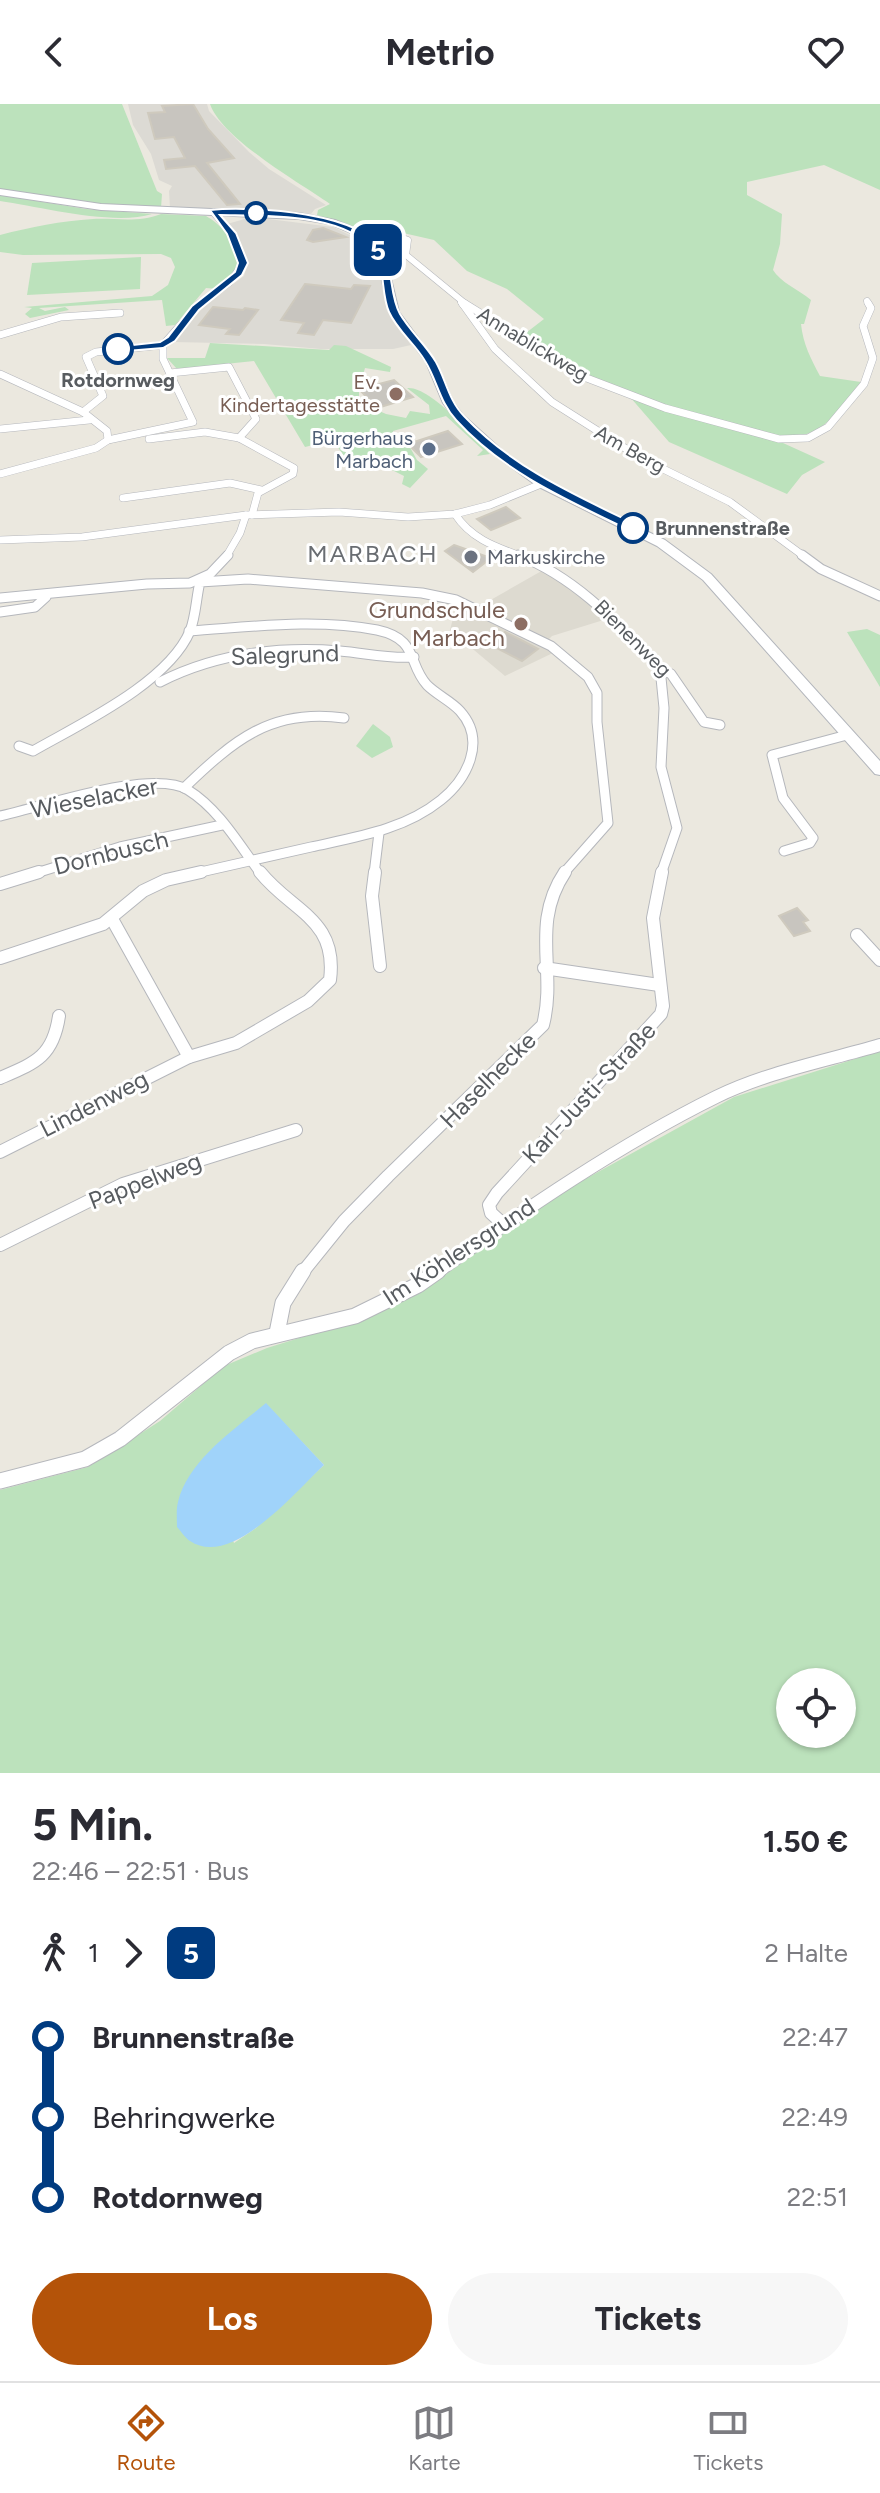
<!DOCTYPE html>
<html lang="de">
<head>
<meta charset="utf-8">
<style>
	:root { --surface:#fff; --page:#f7f7f7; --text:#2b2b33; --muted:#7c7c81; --line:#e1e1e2; --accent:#b45309 }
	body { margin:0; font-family:Figtree,sans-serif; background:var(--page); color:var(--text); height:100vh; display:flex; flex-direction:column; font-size:30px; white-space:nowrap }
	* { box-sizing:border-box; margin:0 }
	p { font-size:26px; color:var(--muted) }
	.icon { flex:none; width:44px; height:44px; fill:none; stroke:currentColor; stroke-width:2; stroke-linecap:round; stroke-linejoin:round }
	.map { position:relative; height:1669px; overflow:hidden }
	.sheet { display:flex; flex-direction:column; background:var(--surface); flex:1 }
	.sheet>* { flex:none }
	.badge { padding:0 16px; border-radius:12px; font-size:28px; line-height:52px }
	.tools { position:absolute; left:776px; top:1564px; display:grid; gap:16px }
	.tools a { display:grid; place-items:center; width:80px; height:80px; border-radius:50%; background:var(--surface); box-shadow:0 2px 6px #0004; font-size:40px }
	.map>.badge { position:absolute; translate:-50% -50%; box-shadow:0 0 0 4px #fff }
	.legs { display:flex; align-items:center; gap:12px; height:88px; padding:0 32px; font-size:26px }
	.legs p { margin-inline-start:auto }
	.headline { display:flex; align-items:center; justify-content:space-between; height:136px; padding:0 32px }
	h1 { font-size:44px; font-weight:700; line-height:60px }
	.button { display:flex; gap:16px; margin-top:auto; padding:16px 32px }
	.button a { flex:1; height:92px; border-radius:48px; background:var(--accent); color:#fff; font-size:32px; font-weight:700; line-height:92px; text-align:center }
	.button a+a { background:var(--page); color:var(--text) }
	ul { padding:0 32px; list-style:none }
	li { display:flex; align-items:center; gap:28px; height:80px; font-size:30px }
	li i { display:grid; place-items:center; width:12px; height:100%; margin:0 10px; background:currentColor }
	li i::after { content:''; width:20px; height:20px; margin:-10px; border:6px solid; border-radius:50%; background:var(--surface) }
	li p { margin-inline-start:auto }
	li:first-child i { background:linear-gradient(#0000 50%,currentColor 0) }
	li:last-child i { background:linear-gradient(currentColor 50%,#0000 0) }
	header { display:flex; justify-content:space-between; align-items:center; height:104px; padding:0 32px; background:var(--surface); font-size:36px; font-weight:700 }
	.menu { display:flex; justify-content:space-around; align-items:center; height:112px; border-top:2px solid var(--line); background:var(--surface); font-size:22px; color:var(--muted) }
	.menu a { display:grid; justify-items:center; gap:4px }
	.menu .current { color:var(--accent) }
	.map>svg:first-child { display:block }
	.industrial { fill:#dcdad4 }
	.education { fill:#dddad0 }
	.green { fill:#bce2bc; fill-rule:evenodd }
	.water { fill:#a0d3fa }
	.building { fill:#c8c5bf; stroke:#cfcabe; stroke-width:2 }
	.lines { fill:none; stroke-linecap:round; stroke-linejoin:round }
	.minor-far4-casing { stroke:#b5b7bc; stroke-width:7 }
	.minor-far3-casing { stroke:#b5b7bc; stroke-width:8 }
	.minor-far2-casing { stroke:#b5b7bc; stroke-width:11 }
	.minor-far1-casing { stroke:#b5b7bc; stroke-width:14 }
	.minor-casing { stroke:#b5b7bc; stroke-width:17 }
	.secondary-casing { stroke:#b3b6bc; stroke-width:2 }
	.minor-far4 { stroke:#fff; stroke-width:6 }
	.minor-far3 { stroke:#fff; stroke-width:7 }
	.minor-far2 { stroke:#fff; stroke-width:9 }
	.minor-far1 { stroke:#fff; stroke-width:12 }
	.minor { stroke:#fff; stroke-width:15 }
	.secondary { fill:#fff; fill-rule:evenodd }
	.line-1 { fill:#003b80; stroke:#fff; stroke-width:2 }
	.stop-1-dot { fill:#fff; stroke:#003b80; stroke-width:4 }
	.education-dot { fill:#8d6e63; stroke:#fff; stroke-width:3 }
	.service-dot { fill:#5c6f8a; stroke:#fff; stroke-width:3 }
	.worship-dot { fill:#6b7280; stroke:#fff; stroke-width:3 }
	.labels { text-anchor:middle; stroke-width:6; stroke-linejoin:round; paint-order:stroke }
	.far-street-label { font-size:20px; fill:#585c60; stroke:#fff }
	.far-stop-label { font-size:20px; font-weight:bold; fill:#585c60; stroke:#fff }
	.far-education-label { font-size:20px; fill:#785e54; stroke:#fff; text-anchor:end }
	.far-service-label { font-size:20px; fill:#4e5e75; stroke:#fff; text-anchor:end }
	.far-worship-label { font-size:20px; fill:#5b616d; stroke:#fff; text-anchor:start }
	.far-quarter-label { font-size:24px; letter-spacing:2px; fill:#696d72; stroke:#fff }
	.education-label { font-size:24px; fill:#785e54; stroke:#fff; text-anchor:end }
	.street-label { font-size:24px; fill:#585c60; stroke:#fff }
</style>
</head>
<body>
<header><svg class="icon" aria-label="back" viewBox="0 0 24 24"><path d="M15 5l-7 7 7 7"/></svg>Metrio<svg class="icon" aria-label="heart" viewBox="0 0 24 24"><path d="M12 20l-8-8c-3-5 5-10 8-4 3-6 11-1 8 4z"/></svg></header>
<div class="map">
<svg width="880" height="1669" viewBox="0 0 880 1669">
	<rect width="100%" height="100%" fill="#ebe8df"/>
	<g class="industrial">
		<polygon points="128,0 207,0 209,7 249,48 269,65 326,101 315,105 311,110 170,104 169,87 172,82 159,76 151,50 133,21"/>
		<polygon points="252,113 333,123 362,137 376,150 387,207 411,241 393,245 321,245 264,240 173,238 206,200 244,172 248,159 236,129 227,120"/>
	</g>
	<polygon class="education" points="545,465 610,514 552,532 543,541 555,548 505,572 450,526 457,499 473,506"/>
	<g class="green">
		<polygon points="0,0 122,0 157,87 162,90 161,104 105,102 0,87"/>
		<path d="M210 0H880V86L824 61 747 78V91L782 110 780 140 773 166C780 178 799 186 811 196L804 220H801C803 240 811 255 820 272L861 278C836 310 826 331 782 335L783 339 825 358 802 371 787 390 669 338 630 293 587 272 522 232 544 215 507 185 467 167 434 136 390 126 369 129 317 111 318 106 330 100C300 79 222 35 210 0Z"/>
		<path d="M0 91 86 105 152 110C114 122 41 103 0 97Z"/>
		<path d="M161 110 206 112C222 121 245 145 236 166 233 173 224 179 218 185L206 184 175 221 166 222 162 196 39 204 45 207 65 203 69 206 30 214 25 210 32 204 24 203 152 192 168 181 175 163 171 154 161 150 23 151 0 148V131C31 123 61 117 93 115 117 114 138 119 161 110Z"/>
		<polygon points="141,153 140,185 27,191 32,159"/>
		<path d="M210 239 329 246 334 241 346 242 391 263 390 268 365 264 359 285V298L386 310 406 314 410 307 430 310 429 301 407 284C429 281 475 333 490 350L477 352 483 346 446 312 393 327V332L407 338 417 356 428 365 410 384 402 380 404 372 384 362 354 367 333 336 305 343 254 257 177 265 167 254H205Z"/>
		<polygon points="867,525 880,531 880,583 847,528"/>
		<polygon points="373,620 390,633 393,643 372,654 356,642"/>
		<path d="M880 947V1669H0V1386L88 1363 160 1317 224 1262 267 1244 357 1216 420 1189 549 1095 734 993ZM266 1300 324 1361 256 1424 234 1439 202 1356ZM790 1578H842V1630H790Z"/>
	</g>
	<path class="water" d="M266 1299 324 1361C296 1387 232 1465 190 1437 185 1434 181 1427 177 1423 177 1415 176 1405 178 1398 188 1356 235 1325 266 1299Z"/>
	<g class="building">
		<polygon points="193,0 208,25 234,54 207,59 240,100 227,101 195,62 166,65 164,56 185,54 174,33 155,35 148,9 165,8 162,2"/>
		<polygon points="323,124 346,133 313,138 307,136 313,126"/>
		<polygon points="305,180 351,185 354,181 370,182 351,219 323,216 314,231 298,229 304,219 281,216"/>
		<polygon points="213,203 243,206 245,204 258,206 239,231 226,230 230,225 199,221"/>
		<polygon points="394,276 413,293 377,304 359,285"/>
		<polygon points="448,327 462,340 421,353 408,340"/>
		<polygon points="506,403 520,414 491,426 477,415"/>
		<polygon points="454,441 491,454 473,468 445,447"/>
		<polygon points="505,528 521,536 538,545 522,557 489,540"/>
		<polygon points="797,804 808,816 803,818 810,827 794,832 779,812"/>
	</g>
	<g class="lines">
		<g class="minor-far4-casing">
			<g id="minor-far4">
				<polyline points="364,133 392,130 408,136 406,151 467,201"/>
				<polyline points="867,197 869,201"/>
				<polyline points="461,198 463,201"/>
				<polyline points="198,201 229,179 243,159 231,129 213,108"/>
			</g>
		</g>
		<g class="minor-far3-casing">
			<g id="minor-far3">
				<polyline points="462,199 495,245 552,298 639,353 730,398 805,453"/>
				<polyline points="464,199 584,273 665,304 779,335 808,334 828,323 864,280 873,254 863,222 871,204 868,199"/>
				<polyline points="0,231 61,213 120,209"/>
				<polyline points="170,269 229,263 256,315 239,334"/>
				<polyline points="0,270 83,308 107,327 108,336"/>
				<polyline points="83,308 103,292 86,253 96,248 163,241 200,199"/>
				<polyline points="0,325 89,316"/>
				<polyline points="149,335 205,328 239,334 294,364 293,370 258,389 252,411"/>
				<polyline points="0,370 96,344 108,336 193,318 163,255 163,241"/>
				<polyline points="123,394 230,379 261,386"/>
				<path d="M455 410C471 435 496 443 523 453"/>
				<polyline points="0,436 82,433 246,411 339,408 408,413 455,410 490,401 541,380"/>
				<polyline points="226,453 240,429 246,411"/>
			</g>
		</g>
		<g class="minor-far2-casing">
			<g id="minor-far2">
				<path d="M518 451C577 474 617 519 660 564L671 570 704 618 720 621"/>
				<polyline points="802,451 821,465 880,492"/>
				<polyline points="0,494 147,480 190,479 210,470 228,451"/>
				<polyline points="0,508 35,503 46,493"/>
				<path d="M189 527C251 523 315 514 377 526 419 535 407 559 427 581 437 591 451 597 460 607 487 637 467 675 441 696 404 726 356 733 311 743 271 752 232 761 192 770"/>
				<polyline points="660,564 664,604 661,663 677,724 661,770"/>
				<path d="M160 578C217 549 277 542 340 547 365 549 389 555 414 553"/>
				<path d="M19 642 33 647C80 620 168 579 190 527 196 512 196 494 200 478L248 475 422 489 456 496 551 542 588 573 597 589V618L608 719 563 770"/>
				<path d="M184 684C234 636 271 604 344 614"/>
				<path d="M0 712C42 703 152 664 188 686 219 705 240 742 261 770"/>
				<polyline points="784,747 810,739 813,734 783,694 772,651 847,631"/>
				<polyline points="33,770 120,743 222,721"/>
				<polyline points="374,770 379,729"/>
			</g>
		</g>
		<g class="minor-far1-casing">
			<g id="minor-far1">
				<polyline points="375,768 372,792 380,862"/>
				<polyline points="0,780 39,768"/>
				<polyline points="112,815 189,953"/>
				<polyline points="857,831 880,856"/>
				<polyline points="0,854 103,820 143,787 166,776 201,768"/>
				<polyline points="544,864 659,881"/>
				<path d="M0 974C35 959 53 953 59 912"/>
				<path d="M0 1048 189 953 236 939 308 897 330 876C338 815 292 808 260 768"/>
				<polyline points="502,1119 491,1109 489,1101 497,1089 661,910 663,902 653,814 662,768"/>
				<polyline points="0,1141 123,1080 296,1026"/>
				<path d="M302 1169 344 1117 388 1072 543 921C557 867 530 820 565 768"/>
				<path d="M436 1169C524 1106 619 1041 716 993 767 968 826 957 880 941"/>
			</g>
		</g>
		<g class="minor-casing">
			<g id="minor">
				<polyline points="277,1229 283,1199 303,1167"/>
				<polyline points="0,1377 85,1355 120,1335 229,1249 252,1237 355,1212 418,1181 438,1167"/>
			</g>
		</g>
		<g class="secondary-casing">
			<polygon id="secondary" points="0,85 101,100 299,109 335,116 362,127 385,149 399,208 436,258 453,298 463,311 504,348 545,378 665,436 711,470 880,657 880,671 875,670 703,476 657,442 537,382 496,352 455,315 443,299 426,258 389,208 376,150 356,131 330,120 299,115 101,106 0,91"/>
		</g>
		<use href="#minor-far4" class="minor-far4"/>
		<use href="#minor-far3" class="minor-far3"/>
		<use href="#minor-far2" class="minor-far2"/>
		<use href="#minor-far1" class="minor-far1"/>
		<use href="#minor" class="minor"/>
		<use href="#secondary" class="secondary"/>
	</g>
	<path class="line-1" d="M210 106C250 102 367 107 385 151 393 169 390 192 400 210 410 227 426 241 436 258 446 276 449 297 464 312 513 364 575 391 637 421V426H629C567 396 503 368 456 316 440 299 437 276 425 257 415 240 397 226 389 208 381 190 385 164 375 149 348 108 263 112 220 111L236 129 248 159 242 171 199 206 175 237 163 244 114 248V243L160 238 168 233 192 202 235 168 238 159 227 130Z"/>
	<g class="stop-1-dot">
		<circle cx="256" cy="109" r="10"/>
		<circle cx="118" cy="245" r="14"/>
		<circle cx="633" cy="424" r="14"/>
	</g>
	<g class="education-dot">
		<circle cx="396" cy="290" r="8"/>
		<circle cx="521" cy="520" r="8"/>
	</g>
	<circle class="service-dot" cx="429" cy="345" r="8"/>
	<circle class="worship-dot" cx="471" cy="453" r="8"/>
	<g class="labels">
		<g class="far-street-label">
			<text transform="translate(533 240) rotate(31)" y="7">Annablickweg</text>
			<text transform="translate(630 345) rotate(29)" y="7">Am Berg</text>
			<text transform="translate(633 534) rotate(45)" y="7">Bienenweg</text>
		</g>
		<g class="far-stop-label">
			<text x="118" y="283">Rotdornweg</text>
			<text x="655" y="431" text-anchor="start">Brunnenstraße</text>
		</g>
		<g class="far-education-label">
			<text x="380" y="285">Ev.<tspan x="380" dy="23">Kindertagesstätte</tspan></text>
		</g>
		<g class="far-service-label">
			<text x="413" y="341">Bürgerhaus<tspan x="413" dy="23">Marbach</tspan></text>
		</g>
		<g class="far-worship-label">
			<text x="487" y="460">Markuskirche</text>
		</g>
		<g class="far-quarter-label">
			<text x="373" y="458">MARBACH</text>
		</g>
		<g class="education-label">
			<text x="505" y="514">Grundschule<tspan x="505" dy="28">Marbach</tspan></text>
		</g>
		<g class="street-label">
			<text transform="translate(285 551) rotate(-2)" y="8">Salegrund</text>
			<text transform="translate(94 694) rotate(-11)" y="8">Wieselacker</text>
			<text transform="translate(111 749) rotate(-14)" y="8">Dornbusch</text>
			<text transform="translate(488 976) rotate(-45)" y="8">Haselhecke</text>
			<text transform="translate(589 989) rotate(-47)" y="8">Karl-Justi-Straße</text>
			<text transform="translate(94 1000) rotate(-27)" y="8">Lindenweg</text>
			<text transform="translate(145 1077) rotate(-21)" y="8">Pappelweg</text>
			<text transform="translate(459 1148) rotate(-33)" y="8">Im Köhlersgrund</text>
		</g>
	</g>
</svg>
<div class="tools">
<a><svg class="icon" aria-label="locate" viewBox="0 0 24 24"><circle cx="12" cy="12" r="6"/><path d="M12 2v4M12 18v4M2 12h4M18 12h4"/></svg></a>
</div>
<b class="badge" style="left:378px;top:146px;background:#003b80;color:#fff">5</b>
</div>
<section class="sheet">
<div class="headline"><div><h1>5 Min.</h1><p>22:46 – 22:51 · Bus</p></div><b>1.50 €</b></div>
<div class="legs"><svg class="icon" aria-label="walk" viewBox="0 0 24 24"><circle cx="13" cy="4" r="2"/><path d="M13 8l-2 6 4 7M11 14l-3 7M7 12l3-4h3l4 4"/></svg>1<svg class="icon" aria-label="forward" viewBox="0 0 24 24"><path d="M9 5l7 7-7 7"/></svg><b class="badge" style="background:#003b80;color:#fff">5</b><p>2 Halte</p></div>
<ul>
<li><i style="color:#003b80"></i><b>Brunnenstraße</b><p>22:47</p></li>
<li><i style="color:#003b80"></i><span>Behringwerke</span><p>22:49</p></li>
<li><i style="color:#003b80"></i><b>Rotdornweg</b><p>22:51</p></li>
</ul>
<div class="button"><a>Los</a><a>Tickets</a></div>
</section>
<nav class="menu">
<a class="current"><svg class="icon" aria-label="directions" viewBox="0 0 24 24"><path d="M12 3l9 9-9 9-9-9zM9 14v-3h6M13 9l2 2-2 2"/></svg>Route</a>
<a><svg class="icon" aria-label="map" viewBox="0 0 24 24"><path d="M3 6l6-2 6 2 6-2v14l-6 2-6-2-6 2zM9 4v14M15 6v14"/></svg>Karte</a>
<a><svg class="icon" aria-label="tickets" viewBox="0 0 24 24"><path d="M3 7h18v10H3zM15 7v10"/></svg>Tickets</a>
</nav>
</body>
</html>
